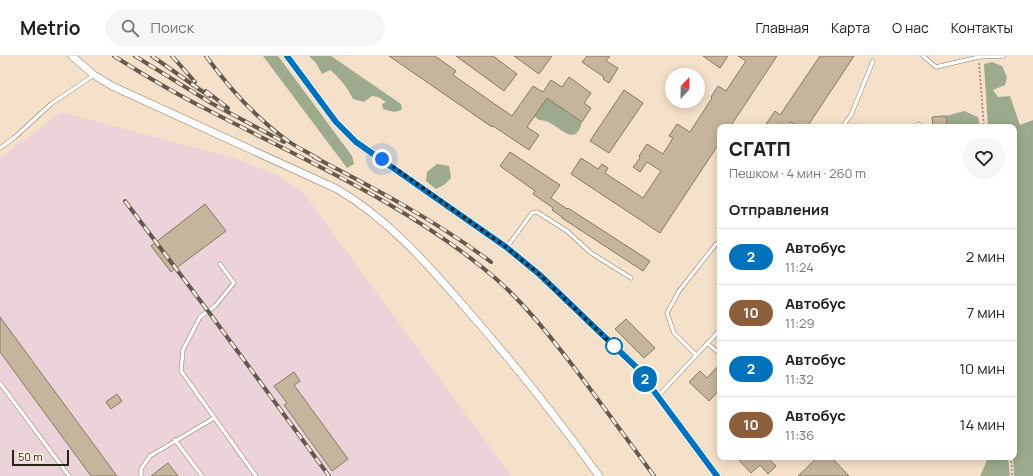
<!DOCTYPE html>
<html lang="ru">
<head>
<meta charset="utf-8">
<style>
	:root { --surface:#fff; --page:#f6f6f6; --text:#202124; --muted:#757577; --line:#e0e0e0 }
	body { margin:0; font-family:Manrope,sans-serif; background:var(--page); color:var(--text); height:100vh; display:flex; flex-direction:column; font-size:15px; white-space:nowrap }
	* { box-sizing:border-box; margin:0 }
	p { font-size:13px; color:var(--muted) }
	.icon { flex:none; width:22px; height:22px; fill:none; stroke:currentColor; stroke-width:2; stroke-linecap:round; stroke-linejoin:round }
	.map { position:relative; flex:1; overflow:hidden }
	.drawer { position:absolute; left:717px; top:68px; width:300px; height:336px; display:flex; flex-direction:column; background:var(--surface); border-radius:8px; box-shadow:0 2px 10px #0003 }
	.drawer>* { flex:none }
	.badge { padding:0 8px; border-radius:13px; font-size:14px; line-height:26px }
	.needle { width:26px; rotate:22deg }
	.tools { position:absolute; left:665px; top:12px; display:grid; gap:8px }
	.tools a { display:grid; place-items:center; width:40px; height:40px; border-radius:50%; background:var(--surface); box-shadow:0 2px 10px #0003; font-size:20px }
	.scale { position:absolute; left:12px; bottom:10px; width:57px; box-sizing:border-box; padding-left:4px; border:2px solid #2b241b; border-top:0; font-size:11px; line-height:14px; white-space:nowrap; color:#2b241b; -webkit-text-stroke:3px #fcefe1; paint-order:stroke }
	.you { position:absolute; width:20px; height:20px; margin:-10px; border:3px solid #fff; border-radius:50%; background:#1a73e8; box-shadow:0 0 0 6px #1a73e833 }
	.map>.badge { position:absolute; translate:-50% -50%; box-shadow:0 0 0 2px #fff }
	h2 { padding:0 12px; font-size:15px; line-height:36px }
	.round { display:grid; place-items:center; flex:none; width:42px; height:42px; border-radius:21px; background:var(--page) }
	.overview { display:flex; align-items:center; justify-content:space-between; height:68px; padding:0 12px }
	h1 { font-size:19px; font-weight:800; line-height:30px }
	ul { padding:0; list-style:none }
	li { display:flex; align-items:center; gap:12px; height:56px; padding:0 12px; border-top:1px solid var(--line) }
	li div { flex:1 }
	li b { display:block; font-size:15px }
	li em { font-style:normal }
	li .badge { min-width:44px; font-weight:700; text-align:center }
	header { display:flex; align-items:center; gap:24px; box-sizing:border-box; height:56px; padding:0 20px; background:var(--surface); border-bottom:1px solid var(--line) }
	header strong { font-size:19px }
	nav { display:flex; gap:22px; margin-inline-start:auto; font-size:14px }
	.search { width:280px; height:36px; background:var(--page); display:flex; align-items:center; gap:10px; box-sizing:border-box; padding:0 14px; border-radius:22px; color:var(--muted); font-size:15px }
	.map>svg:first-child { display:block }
	.industrial { fill:#ecd2d9 }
	.forest { fill:#9daa8c }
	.building { fill:#c6b59d; stroke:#897962 }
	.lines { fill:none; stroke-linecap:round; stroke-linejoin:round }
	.service-casing { stroke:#8f7c66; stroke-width:4.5 }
	.minor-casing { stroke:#8f7c66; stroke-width:8 }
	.tertiary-casing { stroke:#8f7c66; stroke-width:9 }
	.path { stroke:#918372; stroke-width:1.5; stroke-dasharray:2 2; stroke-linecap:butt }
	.service { stroke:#fff; stroke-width:3.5 }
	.minor { stroke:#fff; stroke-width:7 }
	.tertiary { stroke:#fff; stroke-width:8 }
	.rail-casing { stroke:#64594c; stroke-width:4 }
	.rail { stroke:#fcefe1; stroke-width:2.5; stroke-dasharray:8; stroke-linecap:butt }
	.line-casing { stroke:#fff; stroke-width:9 }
	.line { stroke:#0072bc; stroke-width:6 }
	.walk { stroke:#2b241b; stroke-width:4; stroke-dasharray:0 7.2 }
	.stop-dot { fill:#fff; stroke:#0072bc; stroke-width:2 }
</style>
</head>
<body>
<header>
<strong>Metrio</strong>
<div class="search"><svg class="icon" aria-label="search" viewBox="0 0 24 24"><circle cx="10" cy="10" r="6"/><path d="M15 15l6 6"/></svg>Поиск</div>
<nav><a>Главная</a><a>Карта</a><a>О нас</a><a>Контакты</a></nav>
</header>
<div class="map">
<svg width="1033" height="420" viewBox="0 0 1033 420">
	<rect width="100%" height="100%" fill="#f5e0c9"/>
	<polygon class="industrial" points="61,56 237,103 279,120 301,135 308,143 511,420 0,420 0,102"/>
	<g class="forest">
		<polygon points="263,0 278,0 352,100 354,108 347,112"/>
		<path d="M309 0H331L401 48 402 53C396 58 390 55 383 53L382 48 386 46 378 41 372 40 364 46 353 43C347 31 340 22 330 14L322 18 316 7Z"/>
		<polygon points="992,6 1002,10 1007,21 1005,29 993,34 998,41 1010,40 1020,69 1033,64 1033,420 1014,420 1013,401 1014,401 1014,71 988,71 984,8"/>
		<path d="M547 42 582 66C574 97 556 62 539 64L534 60Z"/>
		<polygon points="964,55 978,61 980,71 947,71 946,60"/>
		<polygon points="437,108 449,110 451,122 444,129 436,133 426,125 427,116"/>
		<polygon points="987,401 1008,401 1010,420 980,420 986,407"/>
	</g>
	<g class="building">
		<polygon points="389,0 435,0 456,15 453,19 512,60 533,30 543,36 551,24 562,31 569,21 591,37 584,47 591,52 582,66 547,42 527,71 539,79 529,94 493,70 492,71"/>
		<polygon points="456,0 493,0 517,18 504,35"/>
		<polygon points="514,0 552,0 539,18"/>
		<polygon points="587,0 610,0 606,5 618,12 609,27 603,23 604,21 582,6"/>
		<polygon points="703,0 728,0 720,12"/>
		<polygon points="738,0 777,0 730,71 720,71 720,86 660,177 571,118 581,102 598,113 602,108 608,112 605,117 643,142 661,115 647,106 640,116 633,111 640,102 639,100 647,88 663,98 673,82 669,80 677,68 690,76 712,42 711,41 718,30 726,35 746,5"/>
		<polygon points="820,0 854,0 807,71 799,71 791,66 788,71 764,71 775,55 780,59"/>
		<polygon points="624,34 643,47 609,97 590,85"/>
		<polygon points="943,60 946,60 947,71 933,71 932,61"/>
		<polygon points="510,96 560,129 551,142 567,153 568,152 650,205 643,215 562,162 562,161 552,154 553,152 533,138 535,135 500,110"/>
		<polygon points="205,148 226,175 171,216 151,190"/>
		<polygon points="0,261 117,420 91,420 0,296"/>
		<polygon points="626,263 655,292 644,302 615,273"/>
		<polygon points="720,308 720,333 709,345 689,326 700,315 707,322"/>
		<polygon points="294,316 300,325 294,329 348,403 332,415 284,349 287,347 274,330"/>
		<polygon points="117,338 122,345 111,353 106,346"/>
		<polygon points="736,401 767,401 776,410 768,418 760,409 751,417"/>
		<polygon points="818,401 831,401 849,420 798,420"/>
		<polygon points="168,407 178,420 151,420"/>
	</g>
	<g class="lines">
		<g class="service-casing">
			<g id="service">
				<polyline points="923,0 936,11 979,1 1004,0"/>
				<polyline points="842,71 851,59 873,5"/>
				<polyline points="916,71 919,68"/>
				<polyline points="0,92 14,82 51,48 94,19"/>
				<polyline points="507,191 532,157 537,156 567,175 591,197 631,222"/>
				<polyline points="220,208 234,227 215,250 200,261 183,294 181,315 256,420"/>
				<polyline points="707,287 720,298"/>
				<polyline points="696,299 674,277 667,257 679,235 716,188 720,186"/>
				<polyline points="0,327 69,420"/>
				<polyline points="658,340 720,274"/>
				<polyline points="175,384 202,420"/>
				<polyline points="141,420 141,413 150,400 214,362"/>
			</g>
		</g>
		<g class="minor-casing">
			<path id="minor" d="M72 0 94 19 112 30 337 133C390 164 430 211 469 256 515 309 558 363 599 420"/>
		</g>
		<g class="tertiary-casing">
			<polyline id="tertiary" points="287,0 336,66 356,86 506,191 540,219 631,306 636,311 717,420"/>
		</g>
		<g class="path">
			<polyline points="979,7 984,71"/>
			<polyline points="1011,401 1012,420"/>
		</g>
		<use href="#service" class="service"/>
		<use href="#minor" class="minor"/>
		<use href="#tertiary" class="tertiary"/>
		<g class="rail-casing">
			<g id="rail">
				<path d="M114 0C144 19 176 38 208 54 306 105 409 149 494 221 524 247 549 279 573 310 600 346 627 383 654 420"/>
				<polyline points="135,0 211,47 284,86"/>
				<polyline points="152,0 209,40"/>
				<polyline points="172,0 195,26"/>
				<path d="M206 0C229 32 256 62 288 85 298 92 309 97 320 104"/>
				<polyline points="206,35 228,52"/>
				<path d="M314 101C376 133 436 165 491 206"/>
				<polyline points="125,145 208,255 329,420"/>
			</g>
		</g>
		<use href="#rail" class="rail"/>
	</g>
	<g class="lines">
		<g class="line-casing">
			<polyline id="line" points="287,0 336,66 356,86 506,191 540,219 636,311 717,420"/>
		</g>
		<use href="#line" class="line"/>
		<polyline class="walk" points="382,103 506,191 540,219 614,290"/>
	</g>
	<circle class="stop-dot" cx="614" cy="290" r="8"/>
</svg>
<div class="tools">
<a><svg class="needle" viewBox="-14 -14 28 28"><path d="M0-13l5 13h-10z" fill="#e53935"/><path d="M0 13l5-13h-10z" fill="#757577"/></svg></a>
</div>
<div class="scale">50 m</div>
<div class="you" style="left:382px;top:103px"></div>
<b class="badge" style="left:645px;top:323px;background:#0072bc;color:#fff">2</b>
<section class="drawer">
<div class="overview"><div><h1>СГАТП</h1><p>Пешком · 4 мин · 260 m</p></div><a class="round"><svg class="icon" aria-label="heart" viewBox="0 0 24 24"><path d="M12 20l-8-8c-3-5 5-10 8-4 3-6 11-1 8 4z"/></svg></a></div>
<h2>Отправления</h2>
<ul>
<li><span class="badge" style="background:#0072bc;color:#fff">2</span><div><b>Автобус</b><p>11:24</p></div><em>2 мин</em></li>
<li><span class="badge" style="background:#8b5e3c;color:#fff">10</span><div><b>Автобус</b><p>11:29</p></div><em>7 мин</em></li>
<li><span class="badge" style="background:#0072bc;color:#fff">2</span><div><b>Автобус</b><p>11:32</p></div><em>10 мин</em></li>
<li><span class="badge" style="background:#8b5e3c;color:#fff">10</span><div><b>Автобус</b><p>11:36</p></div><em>14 мин</em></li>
</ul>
</section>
</div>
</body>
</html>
